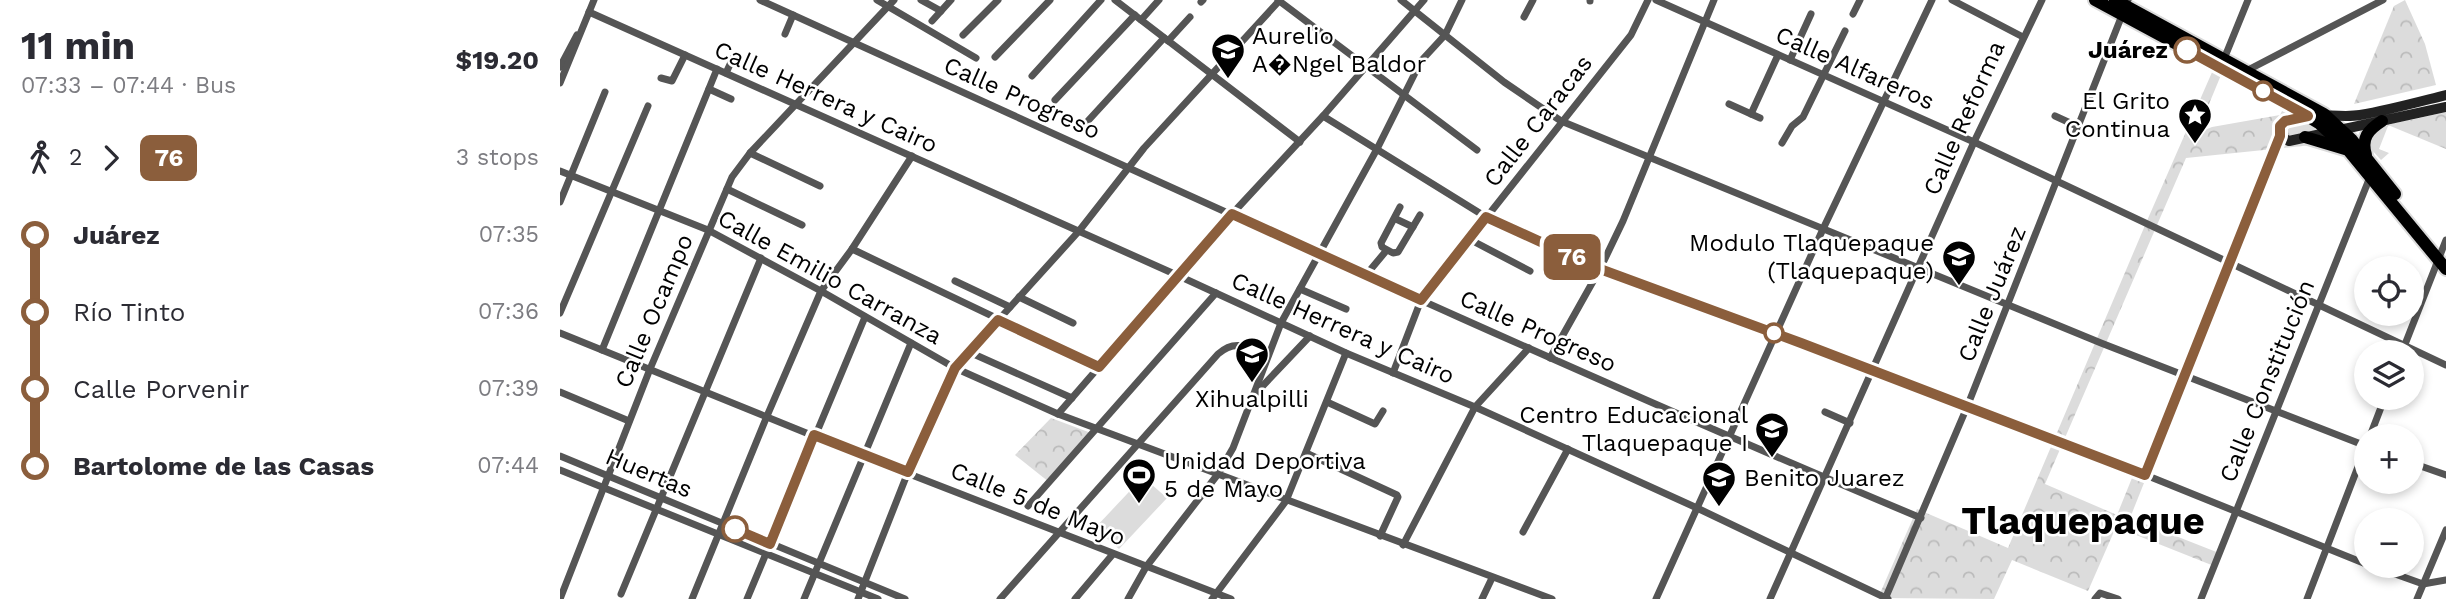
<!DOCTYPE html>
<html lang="en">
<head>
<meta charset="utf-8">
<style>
	:root { --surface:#fff; --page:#f7f7f7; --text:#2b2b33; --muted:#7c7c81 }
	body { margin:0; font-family:"Work Sans",sans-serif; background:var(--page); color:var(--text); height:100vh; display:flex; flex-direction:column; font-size:26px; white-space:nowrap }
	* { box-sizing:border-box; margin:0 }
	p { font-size:23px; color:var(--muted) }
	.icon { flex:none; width:38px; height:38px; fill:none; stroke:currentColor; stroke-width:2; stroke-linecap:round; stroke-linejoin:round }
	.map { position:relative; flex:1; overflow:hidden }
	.drawer { display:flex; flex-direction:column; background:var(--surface); width:560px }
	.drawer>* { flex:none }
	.badge { padding:0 14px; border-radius:10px; font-size:24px; line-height:46px }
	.buttons { position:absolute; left:1794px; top:256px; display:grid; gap:14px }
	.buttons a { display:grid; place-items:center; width:70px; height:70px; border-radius:50%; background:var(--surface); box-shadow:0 4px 10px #0003; font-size:35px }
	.map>.badge { position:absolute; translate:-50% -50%; box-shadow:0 0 0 4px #fff }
	.legs { display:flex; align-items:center; gap:10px; height:77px; padding:0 21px; font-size:23px }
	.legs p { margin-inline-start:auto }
	.overview { display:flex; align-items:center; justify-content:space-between; height:119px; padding:0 21px }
	h1 { font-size:38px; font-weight:700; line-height:52px }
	ul { padding:0 21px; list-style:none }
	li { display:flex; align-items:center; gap:24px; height:77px; font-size:26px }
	li i { display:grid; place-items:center; width:10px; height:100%; margin:0 9px; background:currentColor }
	li i::after { content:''; width:18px; height:18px; margin:-9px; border:5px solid; border-radius:50%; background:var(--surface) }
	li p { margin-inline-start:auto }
	li:first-child i { background:linear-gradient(#0000 50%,currentColor 0) }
	li:last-child i { background:linear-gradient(currentColor 50%,#0000 0) }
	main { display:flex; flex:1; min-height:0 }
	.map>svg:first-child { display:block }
	.green { fill:#dcdcdc }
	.park { fill:url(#park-crowns) }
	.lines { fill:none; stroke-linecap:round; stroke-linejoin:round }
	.primary-casing { stroke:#dbdbdb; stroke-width:16 }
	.street { stroke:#555; stroke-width:7 }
	.secondary { stroke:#222; stroke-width:10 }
	.primary { stroke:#000; stroke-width:12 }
	.line-1-casing { stroke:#fff; stroke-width:16 }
	.line-1 { stroke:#8b5e3c; stroke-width:10 }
	.stop-1-dot { fill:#fff; stroke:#8b5e3c; stroke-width:3.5 }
	.labels { text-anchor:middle; stroke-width:5; stroke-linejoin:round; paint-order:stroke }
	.poi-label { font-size:24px; fill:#000; stroke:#fff; text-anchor:start }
	.stop-label { font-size:24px; font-weight:bold; fill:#000; stroke:#fff; text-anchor:end }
	.street-label { font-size:24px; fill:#000; stroke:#fff }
	.town-label { font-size:38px; font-weight:bold; fill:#000; stroke:#fff }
</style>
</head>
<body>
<main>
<section class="drawer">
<div class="overview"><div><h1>11 min</h1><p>07:33 – 07:44 · Bus</p></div><b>$19.20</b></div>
<div class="legs"><svg class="icon" aria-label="walk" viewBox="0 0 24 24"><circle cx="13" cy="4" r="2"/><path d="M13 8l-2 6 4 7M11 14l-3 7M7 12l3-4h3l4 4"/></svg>2<svg class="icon" aria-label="forward" viewBox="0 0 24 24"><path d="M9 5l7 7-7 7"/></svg><b class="badge" style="background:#8b5e3c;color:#fff">76</b><p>3 stops</p></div>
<ul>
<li><i style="color:#8b5e3c"></i><b>Juárez</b><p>07:35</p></li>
<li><i style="color:#8b5e3c"></i><span>Río Tinto</span><p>07:36</p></li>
<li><i style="color:#8b5e3c"></i><span>Calle Porvenir</span><p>07:39</p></li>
<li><i style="color:#8b5e3c"></i><b>Bartolome de las Casas</b><p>07:44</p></li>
</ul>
</section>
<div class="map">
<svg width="1886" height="599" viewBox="0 0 1886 599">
	<defs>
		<pattern id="park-crowns" width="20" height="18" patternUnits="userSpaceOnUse" patternTransform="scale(1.75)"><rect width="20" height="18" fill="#dcdcdc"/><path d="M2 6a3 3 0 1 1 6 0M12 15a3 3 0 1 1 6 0" fill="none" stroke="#bbb"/></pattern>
	</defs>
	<rect width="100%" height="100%" fill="#fff"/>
	<g class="green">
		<path d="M1855 119 1828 126 1819 149 1829 153 1821 160 1811 149C1810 123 1836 124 1855 119Z"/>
		<polygon points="583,477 607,498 559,549 535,528"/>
	</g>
	<g class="park">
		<polygon points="1845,0 1865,44 1876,85 1794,104 1834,6"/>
		<polygon points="1653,70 1661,75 1637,133 1652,127 1720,115 1723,109 1750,122 1757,129 1757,137 1752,145 1626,158 1485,484 1557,515 1574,473 1586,478 1570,518 1659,553 1654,566 1556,527 1528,591 1452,560 1434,599 1318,598 1357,509 1448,548 1586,223"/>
		<polygon points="1886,112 1886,149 1828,125"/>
		<polygon points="491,418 531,433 489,482 455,455"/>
	</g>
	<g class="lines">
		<g class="primary-casing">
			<g id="primary">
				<polyline points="1535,0 1724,102 1760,124 1788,150 1886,269"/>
				<polyline points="1555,0 1764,114 1792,140 1835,194"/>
				<polyline points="1745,137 1785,149"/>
				<path d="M1806 155C1801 138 1808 130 1822 121"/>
			</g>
		</g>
		<g class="street">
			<path d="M200 0C586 175 970 354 1361 518"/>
			<polyline points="317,0 416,58"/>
			<polyline points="361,0 381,11"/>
			<polyline points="555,0 740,142"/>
			<polyline points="718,0 917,150"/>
			<polyline points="841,0 944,82 1001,121 1541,343 1806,446"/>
			<polyline points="1096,0 1414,142 1886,365"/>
			<polyline points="1392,0 1463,37"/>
			<polyline points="1030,1 1030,0"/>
			<polyline points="641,2 643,0"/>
			<polyline points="29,12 619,276 786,353 915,407 1137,508 1328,599"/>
			<polyline points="1293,14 1300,0"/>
			<polyline points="964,17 973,0"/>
			<polyline points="581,20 599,0"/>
			<polyline points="372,21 391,0"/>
			<polyline points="225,34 233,15"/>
			<polyline points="403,35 438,0"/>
			<polyline points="608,41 630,17"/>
			<polyline points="435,57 490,0"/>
			<polyline points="1664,59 1688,0"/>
			<polyline points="1230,60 1251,14"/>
			<polyline points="0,67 17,35"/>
			<polyline points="1686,71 1823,0"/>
			<polyline points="166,73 173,58 179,59"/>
			<polyline points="472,76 541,0"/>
			<polyline points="101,78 112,81 125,55"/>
			<polyline points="0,83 34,0"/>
			<polyline points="149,89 171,99"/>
			<polyline points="495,100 575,15"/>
			<polyline points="1169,104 1200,118"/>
			<polyline points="1191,114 1218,55"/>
			<polyline points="763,116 926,217 1040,269 1217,334 1461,428 1499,440 1806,564"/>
			<polyline points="1495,116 1519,127"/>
			<polyline points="526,123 604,38"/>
			<polyline points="1222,143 1232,126 1243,117 1285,31"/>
			<polyline points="190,153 260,186"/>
			<polyline points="0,171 148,230 261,291 395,368 498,414 992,599"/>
			<polyline points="167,189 242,225"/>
			<polyline points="0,202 45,92"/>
			<polyline points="840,207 821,243 822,247 833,253 838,252 860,215"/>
			<polyline points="836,219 853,227"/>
			<polyline points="909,239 970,271"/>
			<polyline points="292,249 539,367"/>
			<polyline points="806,275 826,251"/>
			<polyline points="395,281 450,307"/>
			<polyline points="740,289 786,309"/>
			<polyline points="459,297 513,323"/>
			<polyline points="0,313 88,106"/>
			<polyline points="0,333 303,456 671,599"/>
			<polyline points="42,350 157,69"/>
			<polyline points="409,352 512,398"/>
			<polyline points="1842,352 1886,240"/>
			<polyline points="990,358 1040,269 1063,221 1154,0"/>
			<polyline points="833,373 861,300 1071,35 1088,0"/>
			<polyline points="0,392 69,421"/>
			<polyline points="695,394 750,336"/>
			<polyline points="767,402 815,424 823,411"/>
			<polyline points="1265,412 1290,423"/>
			<polyline points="498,414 672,214 763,116 864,0"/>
			<polyline points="1810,436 1825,397"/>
			<polyline points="746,453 837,495 838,497 820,536"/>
			<polyline points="0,456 345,599"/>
			<polyline points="1852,463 1886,475"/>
			<polyline points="0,470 318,599"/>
			<polyline points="1585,475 1720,136"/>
			<polyline points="468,506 656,293"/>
			<polyline points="963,532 1008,449"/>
			<polyline points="843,545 915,407 969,348"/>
			<polyline points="1810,565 1863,584 1886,580"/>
			<polyline points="61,594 201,258"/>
			<polyline points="0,599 90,369 172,177 190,153 334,0"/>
			<polyline points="132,599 207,416 261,291 292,249 352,156"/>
			<polyline points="187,599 305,317"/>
			<polyline points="244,599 351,343"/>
			<polyline points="298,599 348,472 395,368 519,231 584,148 720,0"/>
			<path d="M440 599 658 354C676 338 688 348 708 355"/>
			<polyline points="515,599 553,554"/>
			<polyline points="568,599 586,567 658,474 673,448 721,323 817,149 861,61 885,35 902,0"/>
			<polyline points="652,599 726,501 786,353"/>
			<polyline points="922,599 932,578"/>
			<polyline points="1096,599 1263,229 1372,0"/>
			<polyline points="1210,599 1414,142 1482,0"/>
			<polyline points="1325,599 1407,407 1568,0"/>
			<polyline points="1535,599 1540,593 1558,599"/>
			<polyline points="1641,599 1810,177"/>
			<polyline points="1747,599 1806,446"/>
			<polyline points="1857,599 1886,530"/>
		</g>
		<path class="secondary" d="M1886 95C1858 102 1829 110 1800 115 1777 119 1746 109 1724 121 1714 127 1721 138 1729 141L1886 107"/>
		<use href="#primary" class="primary"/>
	</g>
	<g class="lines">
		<g class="line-1-casing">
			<polyline id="line-1" points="175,529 210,544 254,435 348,472 395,368 438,320 539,367 672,214 861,300 926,217 1040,269 1241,343 1585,475 1720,136 1720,126 1725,121 1748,116 1627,50"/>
		</g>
		<use href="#line-1" class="line-1"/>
	</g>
	<defs>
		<g id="school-pin" transform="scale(1.75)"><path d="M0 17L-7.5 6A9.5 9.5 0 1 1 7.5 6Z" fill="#000" stroke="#fff"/><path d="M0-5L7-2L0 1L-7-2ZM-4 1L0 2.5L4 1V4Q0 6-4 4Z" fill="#fff"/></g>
		<g id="sight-pin" transform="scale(1.75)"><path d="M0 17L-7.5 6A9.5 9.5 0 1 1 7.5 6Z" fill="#000" stroke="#fff"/><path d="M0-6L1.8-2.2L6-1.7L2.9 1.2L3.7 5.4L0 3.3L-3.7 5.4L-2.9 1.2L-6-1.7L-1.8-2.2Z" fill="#fff"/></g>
		<g id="university-pin" transform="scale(1.75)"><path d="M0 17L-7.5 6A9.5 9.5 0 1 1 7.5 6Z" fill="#000" stroke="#fff"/><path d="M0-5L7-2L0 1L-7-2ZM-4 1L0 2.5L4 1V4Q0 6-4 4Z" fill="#fff"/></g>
		<g id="stadium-pin" transform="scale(1.75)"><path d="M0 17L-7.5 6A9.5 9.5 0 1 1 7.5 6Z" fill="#000" stroke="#fff"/><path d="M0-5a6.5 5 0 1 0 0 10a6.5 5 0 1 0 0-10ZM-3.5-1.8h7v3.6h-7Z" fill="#fff"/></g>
	</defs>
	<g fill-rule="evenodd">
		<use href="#school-pin" x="668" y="50"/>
		<use href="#sight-pin" x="1635" y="115"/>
		<use href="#university-pin" x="1399" y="257"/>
		<use href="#school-pin" x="692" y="354"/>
		<use href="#school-pin" x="1212" y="429"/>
		<use href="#stadium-pin" x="579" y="475"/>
		<use href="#school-pin" x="1159" y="478"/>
	</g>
	<g class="stop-1-dot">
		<circle cx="1627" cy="50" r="12"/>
		<circle cx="1703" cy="91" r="9"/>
		<circle cx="1214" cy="333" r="9"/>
		<circle cx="175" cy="529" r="12"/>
	</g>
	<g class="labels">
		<g class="poi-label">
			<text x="692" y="44">Aurelio<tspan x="692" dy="28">A�Ngel Baldor</tspan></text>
			<text x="1610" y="109" text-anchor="end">El Grito<tspan x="1610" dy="28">Continua</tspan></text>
			<text x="1374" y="251" text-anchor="end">Modulo Tlaquepaque<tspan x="1374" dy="28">(Tlaquepaque)</tspan></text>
			<text x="692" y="407" text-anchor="middle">Xihualpilli</text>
			<text x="1188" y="423" text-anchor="end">Centro Educacional<tspan x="1188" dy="28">Tlaquepaque I</tspan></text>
			<text x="604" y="469">Unidad Deportiva<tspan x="604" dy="28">5 de Mayo</tspan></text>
			<text x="1184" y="486">Benito Juarez</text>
		</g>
		<g class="stop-label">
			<text x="1608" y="58">Juárez</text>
		</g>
		<g class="street-label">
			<text transform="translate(1295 68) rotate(24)" y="8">Calle Alfareros</text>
			<text transform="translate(266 97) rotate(24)" y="8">Calle Herrera y Cairo</text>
			<text transform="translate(462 98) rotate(24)" y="8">Calle Progreso</text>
			<text transform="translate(1404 118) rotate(-66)" y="8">Calle Reforma</text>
			<text transform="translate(978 121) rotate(-52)" y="8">Calle Caracas</text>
			<text transform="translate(270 277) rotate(29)" y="8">Calle Emilio Carranza</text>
			<text transform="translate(1432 294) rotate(-68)" y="8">Calle Juárez</text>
			<text transform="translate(94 311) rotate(-67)" y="8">Calle Ocampo</text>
			<text transform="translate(783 328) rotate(24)" y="8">Calle Herrera y Cairo</text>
			<text transform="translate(978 331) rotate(24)" y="8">Calle Progreso</text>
			<text transform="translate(1707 381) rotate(-68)" y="8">Calle Constitución</text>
			<text transform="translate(89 473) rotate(23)" y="8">Huertas</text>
			<text transform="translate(478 504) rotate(22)" y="8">Calle 5 de Mayo</text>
		</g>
		<g class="town-label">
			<text x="1523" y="534">Tlaquepaque</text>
		</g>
	</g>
</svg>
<div class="buttons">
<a><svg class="icon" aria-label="locate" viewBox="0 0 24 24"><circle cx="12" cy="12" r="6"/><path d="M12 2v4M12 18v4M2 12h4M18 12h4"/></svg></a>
<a><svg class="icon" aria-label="layers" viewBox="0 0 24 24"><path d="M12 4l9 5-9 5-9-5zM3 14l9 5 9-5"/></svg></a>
<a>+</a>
<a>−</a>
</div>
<b class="badge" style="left:1012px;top:257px;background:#8b5e3c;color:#fff">76</b>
</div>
</main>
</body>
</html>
